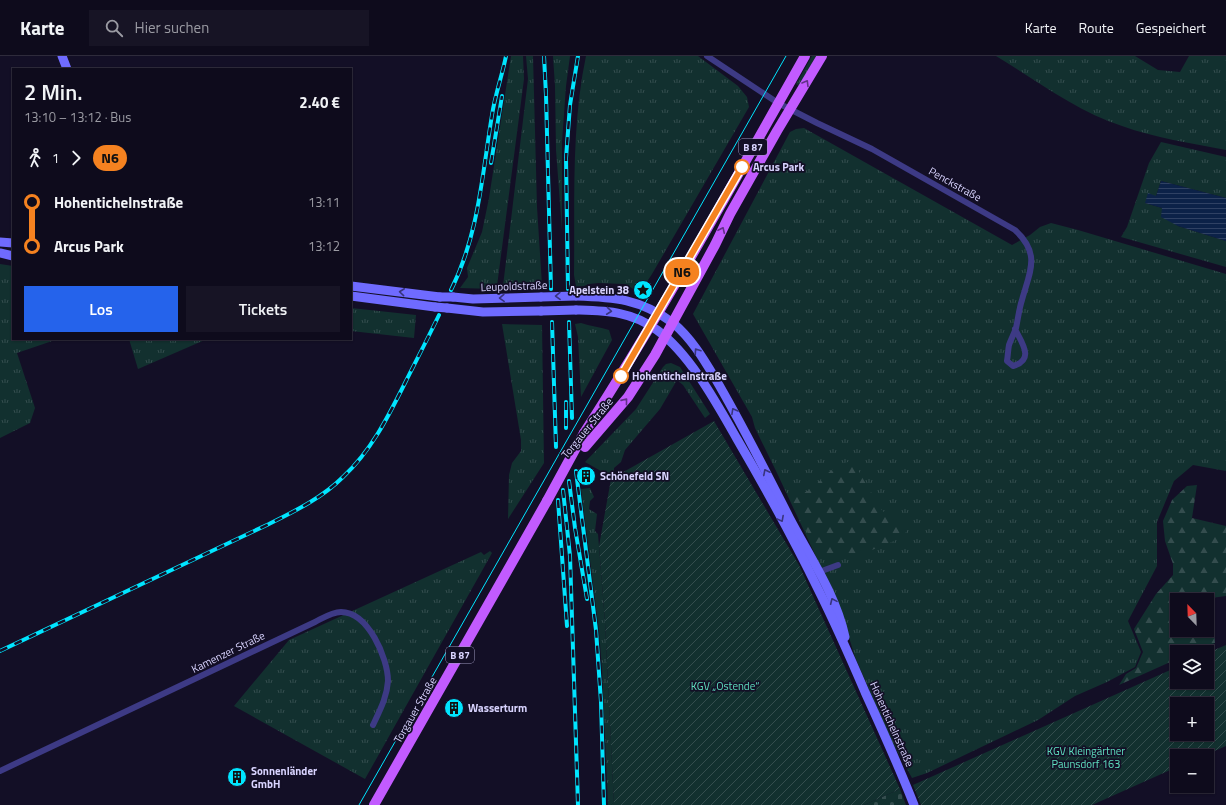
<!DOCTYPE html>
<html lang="de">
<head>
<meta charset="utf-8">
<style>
	:root { --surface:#0e0b1c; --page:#171425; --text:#f1f3f6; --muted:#9b9ba3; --line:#2e2b3b; --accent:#2563eb }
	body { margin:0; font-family:"Titillium Web",sans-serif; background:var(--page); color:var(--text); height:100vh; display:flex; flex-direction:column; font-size:15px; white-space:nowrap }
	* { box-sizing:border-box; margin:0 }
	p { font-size:13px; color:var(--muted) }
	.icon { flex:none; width:22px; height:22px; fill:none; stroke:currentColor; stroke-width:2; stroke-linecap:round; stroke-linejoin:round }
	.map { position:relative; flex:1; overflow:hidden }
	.details { position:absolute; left:12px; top:12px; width:340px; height:272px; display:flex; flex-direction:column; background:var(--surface); border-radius:0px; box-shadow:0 1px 3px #0004,0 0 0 1px var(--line) }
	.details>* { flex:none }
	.badge { padding:0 8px; border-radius:13px; font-size:14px; line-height:26px }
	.needle { width:26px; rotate:337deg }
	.fabs { position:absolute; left:1170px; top:537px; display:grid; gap:8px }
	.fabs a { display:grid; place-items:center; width:44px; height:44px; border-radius:0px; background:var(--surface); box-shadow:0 1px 3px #0004,0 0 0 1px var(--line); font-size:20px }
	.map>.badge { position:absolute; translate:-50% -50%; box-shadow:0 0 0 2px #fff }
	.legs { display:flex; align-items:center; gap:6px; height:44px; padding:0 12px; font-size:13px }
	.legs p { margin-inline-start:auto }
	.summary { display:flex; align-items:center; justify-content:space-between; height:68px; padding:0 12px }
	h1 { font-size:22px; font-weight:600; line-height:30px }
	.primary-button { display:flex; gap:8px; margin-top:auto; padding:8px 12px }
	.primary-button a { flex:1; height:46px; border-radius:0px; background:var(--accent); color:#fff; font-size:16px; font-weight:600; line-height:46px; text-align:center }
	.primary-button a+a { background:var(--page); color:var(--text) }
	ul { padding:0 12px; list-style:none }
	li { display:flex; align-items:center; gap:14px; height:44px; font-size:15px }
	li i { display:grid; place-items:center; width:6px; height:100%; margin:0 5px; background:currentColor }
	li i::after { content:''; width:10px; height:10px; margin:-5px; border:3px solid; border-radius:50%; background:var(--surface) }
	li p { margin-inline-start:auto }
	li:first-child i { background:linear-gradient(#0000 50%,currentColor 0) }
	li:last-child i { background:linear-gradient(currentColor 50%,#0000 0) }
	header { display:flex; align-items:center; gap:24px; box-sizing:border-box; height:56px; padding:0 20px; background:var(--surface); border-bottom:1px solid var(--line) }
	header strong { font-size:19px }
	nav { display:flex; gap:22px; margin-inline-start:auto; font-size:14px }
	.search { width:280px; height:36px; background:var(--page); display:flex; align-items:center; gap:10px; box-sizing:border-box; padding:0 14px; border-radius:0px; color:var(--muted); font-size:15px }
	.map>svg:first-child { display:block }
	.grass { fill:url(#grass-tufts) }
	.forest { fill:url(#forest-firs); fill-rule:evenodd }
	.cemetery { fill:url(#cemetery-stones) }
	.garden { fill:url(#garden-furrows); fill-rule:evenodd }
	.water { fill:url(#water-rules) }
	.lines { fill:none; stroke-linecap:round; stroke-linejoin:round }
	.street { stroke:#3d3a85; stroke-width:6 }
	.secondary { stroke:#6f6bff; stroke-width:9 }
	.primary { stroke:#c25bff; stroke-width:10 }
	.tram { stroke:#00e5ff; stroke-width:1 }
	.rail-casing { stroke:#00e5ff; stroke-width:4 }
	.rail { stroke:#130f26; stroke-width:2.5; stroke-dasharray:8; stroke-linecap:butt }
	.secondary-bridge { stroke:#6f6bff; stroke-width:9 }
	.primary-bridge { stroke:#c25bff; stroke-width:10 }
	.oneway { stroke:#623188 }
	.oneway2 { stroke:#38347d }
	.line-1-casing { stroke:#fff; stroke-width:9 }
	.line-1 { stroke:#f58220; stroke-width:6 }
	.stop-1-dot { fill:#fff; stroke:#f58220; stroke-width:2 }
	.labels { text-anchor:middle; stroke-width:3.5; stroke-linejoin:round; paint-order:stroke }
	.shield { fill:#130f26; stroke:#9e99be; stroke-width:1 }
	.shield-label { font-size:10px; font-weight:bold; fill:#d9d4ff }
	.stop-label { font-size:11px; font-weight:bold; fill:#d9d4ff; stroke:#130f26; text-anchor:start }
	.street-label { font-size:11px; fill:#d9d4ff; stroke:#130f26 }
	.poi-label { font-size:11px; font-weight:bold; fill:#d9d4ff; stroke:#130f26; text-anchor:start }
	.park-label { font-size:11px; fill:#5fe0c0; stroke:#130f26 }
</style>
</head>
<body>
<header>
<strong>Karte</strong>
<div class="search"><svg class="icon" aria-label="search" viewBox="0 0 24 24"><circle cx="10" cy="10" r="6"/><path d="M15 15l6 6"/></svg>Hier suchen</div>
<nav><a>Karte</a><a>Route</a><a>Gespeichert</a></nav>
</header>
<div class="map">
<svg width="1226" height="749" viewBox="0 0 1226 749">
	<defs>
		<pattern id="grass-tufts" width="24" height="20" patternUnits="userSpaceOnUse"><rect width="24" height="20" fill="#12302f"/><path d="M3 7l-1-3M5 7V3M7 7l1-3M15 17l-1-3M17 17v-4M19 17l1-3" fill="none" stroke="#344d4e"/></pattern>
		<pattern id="forest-firs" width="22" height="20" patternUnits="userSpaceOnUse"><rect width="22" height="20" fill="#12302f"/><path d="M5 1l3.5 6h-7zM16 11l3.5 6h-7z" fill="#344d4e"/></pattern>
		<pattern id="cemetery-stones" width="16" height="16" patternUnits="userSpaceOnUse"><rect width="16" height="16" fill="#12302f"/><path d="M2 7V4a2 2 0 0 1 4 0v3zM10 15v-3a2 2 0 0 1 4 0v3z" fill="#344d4e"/></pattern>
		<pattern id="garden-furrows" width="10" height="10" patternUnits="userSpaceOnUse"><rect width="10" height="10" fill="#12302f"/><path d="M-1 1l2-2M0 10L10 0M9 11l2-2" fill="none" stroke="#344d4e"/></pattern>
		<pattern id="water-rules" width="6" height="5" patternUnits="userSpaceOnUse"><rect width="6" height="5" fill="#0c2248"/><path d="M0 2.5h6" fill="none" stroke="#2f4163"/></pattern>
	</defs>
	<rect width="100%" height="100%" fill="#130f26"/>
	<g class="grass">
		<polygon points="511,0 523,0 524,23 497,230 496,233 460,232 468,221 467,212 482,176 489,142"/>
		<polygon points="526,0 533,0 537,151 542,229 540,233 504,233 503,230 528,23"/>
		<polygon points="553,0 570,0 566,30 562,86 562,174 556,94 555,30"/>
		<path d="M586 0H698L738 30 747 41 749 51 652 218C647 225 644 233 635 234L625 228 598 227 589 228 584 230 576 231 574 219C575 146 571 71 586 0Z"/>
		<polygon points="812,0 816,0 799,30 796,28"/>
		<path d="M996 0H1135L1158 14 1180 16 1189 0H1226V94C1191 87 1155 82 1122 70 1078 56 1036 24 996 0Z"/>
		<polygon points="804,72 1012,189 1030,179 1040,171 1051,167 1078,174 1226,218 1226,415 1193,409 1174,425 1157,466 1157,510 1128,565 1141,596 1135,611 1107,626 1075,640 1038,664 927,717 912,722 892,686 855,601 840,552 777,417 755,372 752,361 693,258 790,76 796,73"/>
		<polygon points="1161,86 1226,101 1226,142 1161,125 1156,140 1145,147 1162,152 1178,170 1226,185 1226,211 1121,181 1127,171 1149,107"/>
		<polygon points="0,208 13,210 13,283 58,283 17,297 35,352 30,367 0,382"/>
		<polygon points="351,252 416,259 414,282 351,275"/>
		<path d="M581 267C590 270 599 271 609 274L612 284 581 341 578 281 575 268Z"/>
		<polygon points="502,268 542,269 544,407 508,463 509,419 512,407 521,395 521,384"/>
		<polygon points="129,283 207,283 138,313"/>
		<polygon points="671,307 680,311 710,358 705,362 683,329 677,324 660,353 625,394 621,406 614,412 614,416 608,419 585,406 636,353 663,311 666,308"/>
		<polygon points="590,432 594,441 590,445 589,453 597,458 595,475 598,478 605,566 614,749 608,749 602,613 599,575 581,433"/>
		<polygon points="490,495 492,497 365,723 234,650 289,584 481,496 484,499"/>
	</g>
	<g class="forest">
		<path d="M853 405 856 408 860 418 874 441 876 449 884 456 906 469 907 475C895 489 864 496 847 502L843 499 828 502 817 496 792 444 794 440C799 438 805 437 809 434 825 423 831 408 853 405Z"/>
		<path d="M1197 429 1192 462 1226 470V540L1211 542 1215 587 1194 596H1177V603L1119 629 1126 618 1136 612 1143 596 1134 573 1156 538 1173 519V508L1165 485 1163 465 1172 444 1187 430ZM1177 544H1207V574H1177Z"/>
	</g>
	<polygon class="cemetery" points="900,733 906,749 864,749"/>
	<g class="garden">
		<polygon points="714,365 799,509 900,733 864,749 614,749 605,566 599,490 611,423"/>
		<path d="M1226 589V690L1203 700H1177V711L1092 749H921L913 729 1177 611V626H1207V597ZM1177 648H1207V678H1177Z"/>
	</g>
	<polygon class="water" points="1161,125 1226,142 1226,185 1178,170 1161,161 1162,152 1145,147 1148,137 1156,140"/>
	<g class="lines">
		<g class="street">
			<path d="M707 0 778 47 817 67 872 93 1015 174C1041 198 1030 215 1022 244 1019 253 1018 263 1016 272 1014 278 1011 283 1009 289 1008 294 1008 299 1007 305L1013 310C1035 304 1022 287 1015 273"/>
			<polyline points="819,516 838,509"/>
			<path d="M0 715 315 566C323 562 332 556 341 556 368 556 388 602 388 625 387 641 380 654 373 669"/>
		</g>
		<g class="secondary">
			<polyline points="62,0 67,13"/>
			<polyline points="0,186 13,187"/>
			<polyline points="0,197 13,200"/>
			<polyline points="351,230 440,241"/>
			<polyline points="351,240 435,251"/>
			<path d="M576 240C614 241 641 243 673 267 691 282 703 302 715 322 742 368 766 416 790 463 810 501 836 539 845 581"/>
			<polyline points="453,241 473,243 541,241"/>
			<polyline points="447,252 483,256 541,255"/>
			<path d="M576 254C607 255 631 255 657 274 690 298 717 348 737 383 765 431 793 482 818 533 835 567 850 601 865 636 882 673 899 711 914 749"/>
		</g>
		<g class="primary">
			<path d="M584 377C663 255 733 127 805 0"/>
			<polyline points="585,391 628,341 655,299 715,189 730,158 777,75 822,0"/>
			<polyline points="374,749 547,445"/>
		</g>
		<polyline class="tram" points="359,749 786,0"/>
		<g class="rail-casing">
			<g id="rail">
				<polyline points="544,0 546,39 551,233"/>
				<polyline points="491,107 502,40"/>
				<polyline points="568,233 566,102 570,49 578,0"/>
				<path d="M451 234C479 178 482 119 492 59 495 39 502 20 506 0"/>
				<polyline points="552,266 556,391"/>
				<polyline points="569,266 572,362"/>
				<polyline points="566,346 566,372"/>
				<polyline points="576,415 596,574 601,646 604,749"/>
				<polyline points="569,425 575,472 587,543"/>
				<polyline points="563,434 570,500 578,749"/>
				<polyline points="558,444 567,570"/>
				<path d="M0 595 269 468C295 455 322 442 343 421 371 395 388 361 405 327 416 305 428 282 439 259"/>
			</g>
		</g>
		<use href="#rail" class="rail"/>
		<g class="secondary-bridge">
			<polyline points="440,241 453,241"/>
			<polyline points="541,241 576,240"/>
			<polyline points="435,251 447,252"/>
			<polyline points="541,255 576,254"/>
		</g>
		<polyline class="primary-bridge" points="547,445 584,377"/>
	</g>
	<defs><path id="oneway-chevron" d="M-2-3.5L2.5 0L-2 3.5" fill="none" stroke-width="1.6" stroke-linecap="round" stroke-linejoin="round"/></defs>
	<g class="oneway">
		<use href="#oneway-chevron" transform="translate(806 27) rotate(-59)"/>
		<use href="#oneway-chevron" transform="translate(722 174) rotate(-65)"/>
		<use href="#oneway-chevron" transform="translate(625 345) rotate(-51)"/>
	</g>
	<g class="oneway2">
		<use href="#oneway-chevron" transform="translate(402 236) rotate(-174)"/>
		<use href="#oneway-chevron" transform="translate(558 240) rotate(179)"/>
		<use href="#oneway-chevron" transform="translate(502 242) rotate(178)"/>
		<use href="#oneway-chevron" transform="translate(609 255) rotate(6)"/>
		<use href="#oneway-chevron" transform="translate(697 295) rotate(-124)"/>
		<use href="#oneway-chevron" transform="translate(734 355) rotate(-119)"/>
		<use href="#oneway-chevron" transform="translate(766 416) rotate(-117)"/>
		<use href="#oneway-chevron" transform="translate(781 463) rotate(62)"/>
		<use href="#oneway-chevron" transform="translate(833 545) rotate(-114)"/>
	</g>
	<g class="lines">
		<g class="line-1-casing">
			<polyline id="line-1" points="621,320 742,111"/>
		</g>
		<use href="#line-1" class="line-1"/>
	</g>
	<defs>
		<g id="sight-disc" transform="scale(1)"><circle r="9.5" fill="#00e5ff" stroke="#130f26"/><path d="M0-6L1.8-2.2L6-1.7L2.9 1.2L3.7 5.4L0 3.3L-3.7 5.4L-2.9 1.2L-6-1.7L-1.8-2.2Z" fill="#111"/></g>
		<g id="building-disc" transform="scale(1)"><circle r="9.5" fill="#00e5ff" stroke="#130f26"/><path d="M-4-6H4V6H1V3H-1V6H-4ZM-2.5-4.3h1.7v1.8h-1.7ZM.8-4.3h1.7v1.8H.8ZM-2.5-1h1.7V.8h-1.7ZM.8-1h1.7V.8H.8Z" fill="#111"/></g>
	</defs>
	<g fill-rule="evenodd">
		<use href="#sight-disc" x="643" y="234"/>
		<use href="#building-disc" x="586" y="420"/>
		<use href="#building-disc" x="454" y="652"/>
		<use href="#building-disc" x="237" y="721"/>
	</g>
	<g class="stop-1-dot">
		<circle cx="742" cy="111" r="7"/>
		<circle cx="621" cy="320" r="7"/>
	</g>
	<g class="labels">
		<g class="shield">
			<rect x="739" y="83" width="28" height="16" rx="3"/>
			<rect x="446" y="591" width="28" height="16" rx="3"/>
		</g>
		<g class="shield-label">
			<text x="753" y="95">B 87</text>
			<text x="460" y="603">B 87</text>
		</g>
		<g class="stop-label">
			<text x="753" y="115">Arcus Park</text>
			<text x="632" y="324">Hohentichelnstraße</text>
		</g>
		<g class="street-label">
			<text transform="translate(955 128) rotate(29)" y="4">Penckstraße</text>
			<text transform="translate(514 230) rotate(-2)" y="4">Leupoldstraße</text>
			<text transform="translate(587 372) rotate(-51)" y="4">Torgauer Straße</text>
			<text transform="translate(228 596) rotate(-26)" y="4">Kamenzer Straße</text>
			<text transform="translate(415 654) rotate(-60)" y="4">Torgauer Straße</text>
			<text transform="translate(892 668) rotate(66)" y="4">Hohentichelnstraße</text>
		</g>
		<g class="poi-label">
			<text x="629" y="238" text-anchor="end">Apelstein 38</text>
			<text x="600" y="424">Schönefeld SN</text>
			<text x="468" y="656">Wasserturm</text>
			<text x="251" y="719">Sonnenländer<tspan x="251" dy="13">GmbH</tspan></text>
		</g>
		<g class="park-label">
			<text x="725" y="634">KGV „Ostende“</text>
			<text x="1086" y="699">KGV Kleingärtner<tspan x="1086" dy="13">Paunsdorf 163</tspan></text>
		</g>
	</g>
</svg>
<div class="fabs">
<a><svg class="needle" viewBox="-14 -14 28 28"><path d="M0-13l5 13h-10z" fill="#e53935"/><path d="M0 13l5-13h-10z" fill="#9b9ba3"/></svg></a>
<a><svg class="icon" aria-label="layers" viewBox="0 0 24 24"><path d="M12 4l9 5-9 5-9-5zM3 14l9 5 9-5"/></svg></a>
<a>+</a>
<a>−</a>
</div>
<b class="badge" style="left:682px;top:216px;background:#f58220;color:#111">N6</b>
<section class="details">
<div class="summary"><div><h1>2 Min.</h1><p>13:10 – 13:12 · Bus</p></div><b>2.40 €</b></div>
<div class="legs"><svg class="icon" aria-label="walk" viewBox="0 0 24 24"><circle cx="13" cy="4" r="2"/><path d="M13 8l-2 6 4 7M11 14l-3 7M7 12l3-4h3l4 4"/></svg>1<svg class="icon" aria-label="forward" viewBox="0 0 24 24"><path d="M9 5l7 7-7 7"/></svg><b class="badge" style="background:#f58220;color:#111">N6</b></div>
<ul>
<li><i style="color:#f58220"></i><b>Hohentichelnstraße</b><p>13:11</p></li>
<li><i style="color:#f58220"></i><b>Arcus Park</b><p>13:12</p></li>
</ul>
<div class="primary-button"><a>Los</a><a>Tickets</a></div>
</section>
</div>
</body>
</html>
